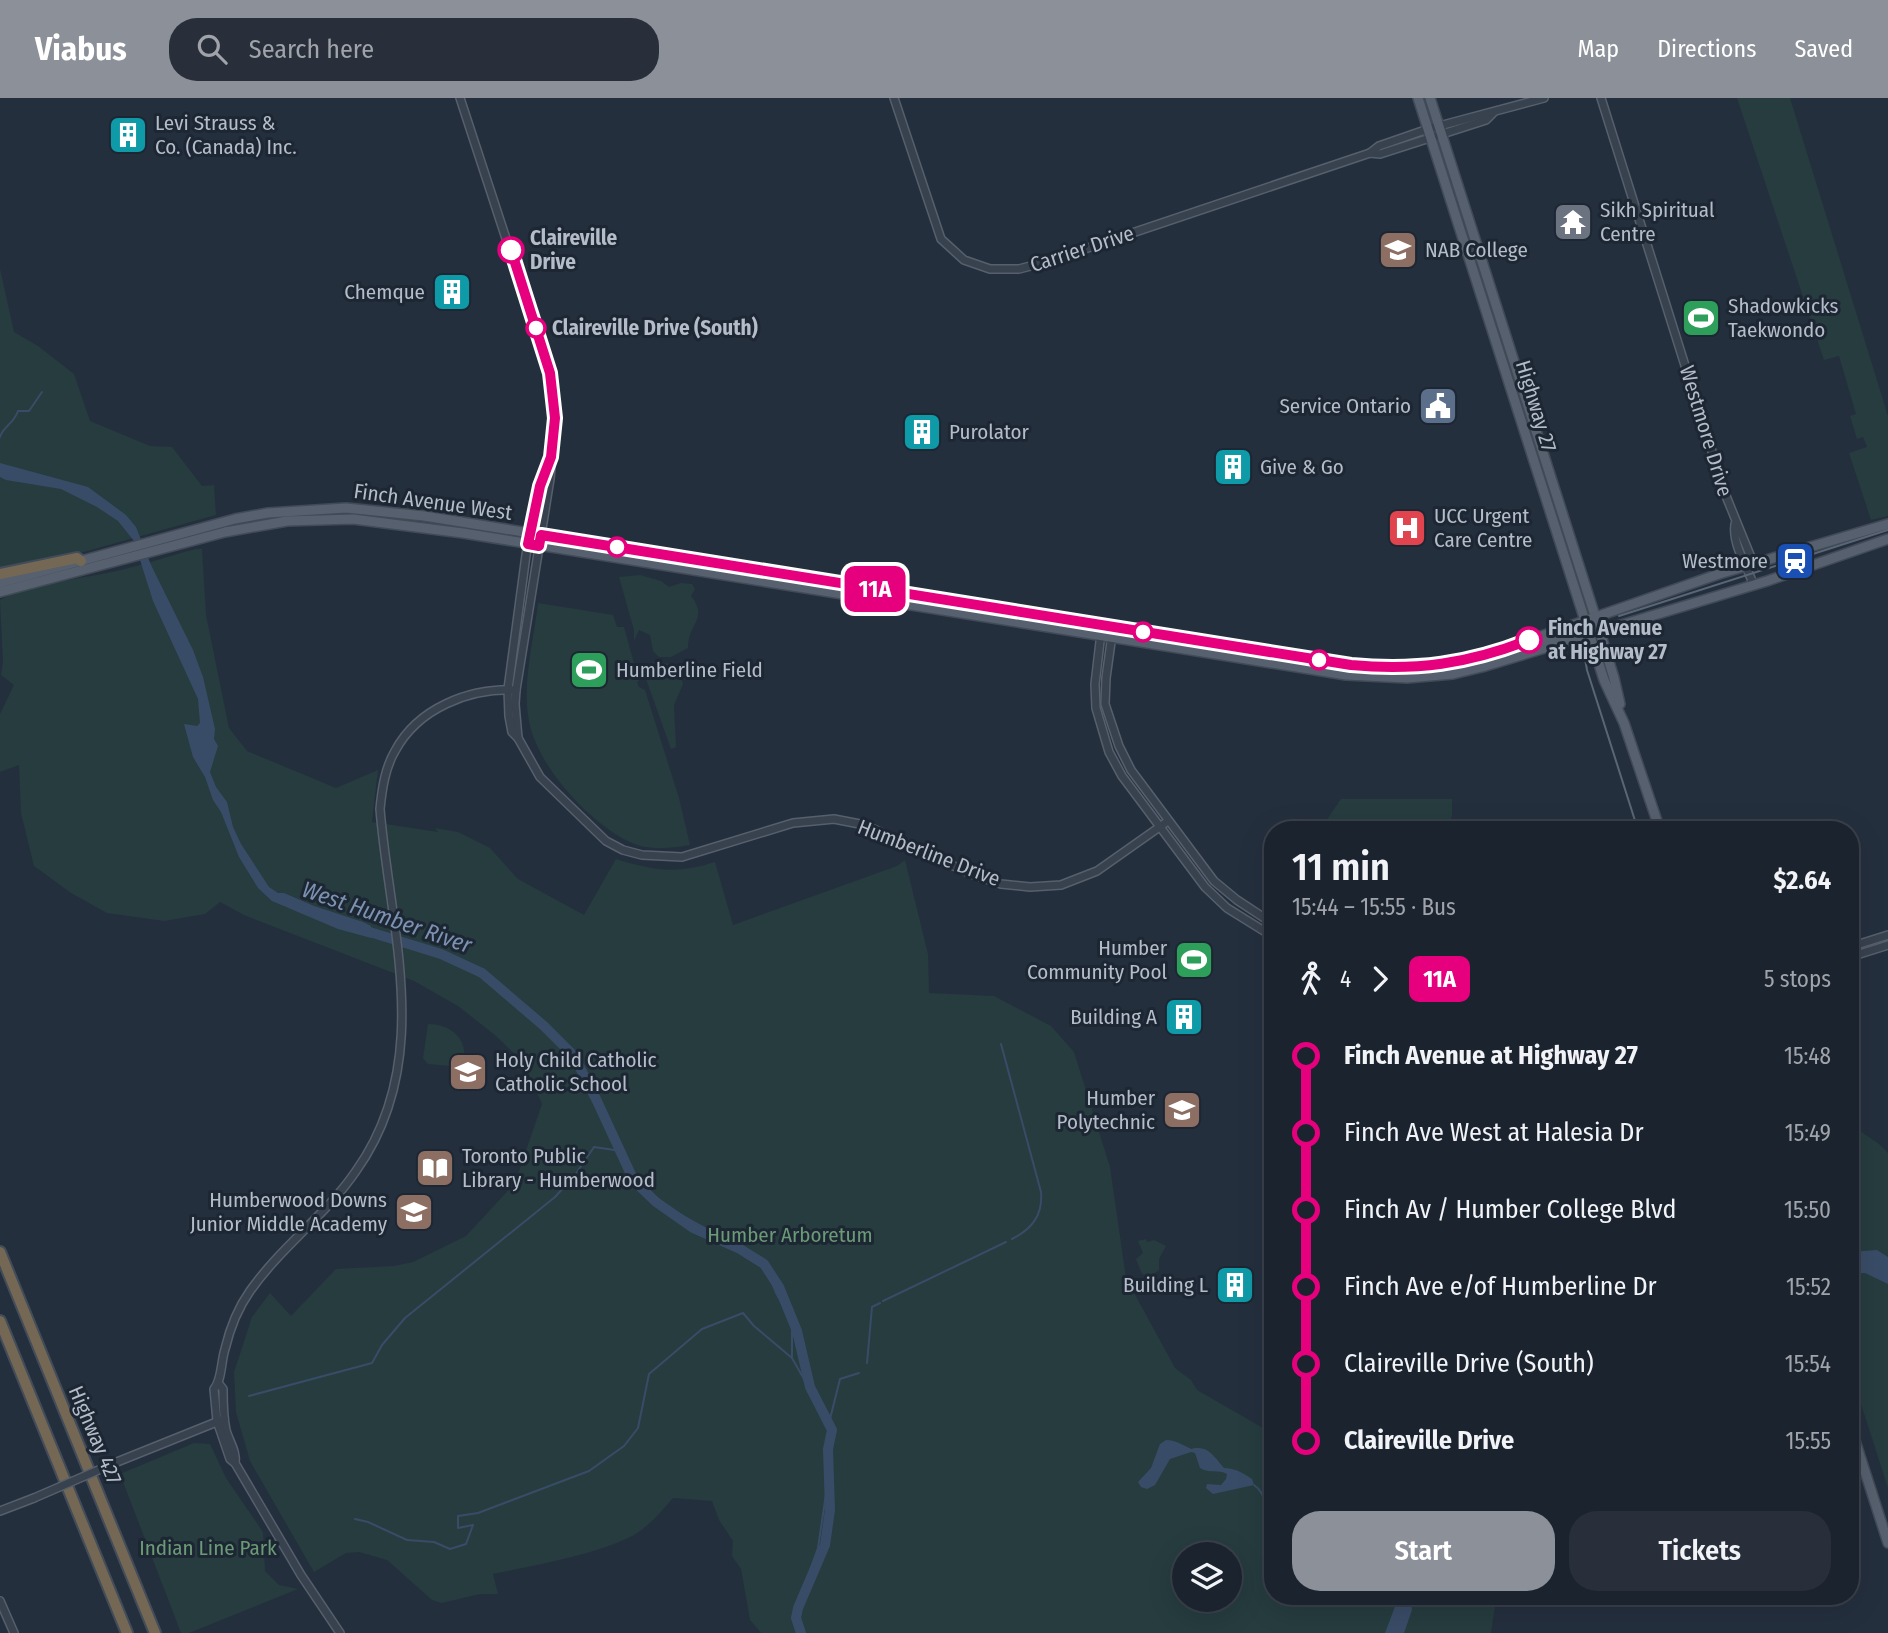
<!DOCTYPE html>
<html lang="en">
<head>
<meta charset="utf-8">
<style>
	:root { --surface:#1b232e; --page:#282f3a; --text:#f1f3f6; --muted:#a0a4aa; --line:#39404a; --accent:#8c9099 }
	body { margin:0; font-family:"Fira Sans Condensed",sans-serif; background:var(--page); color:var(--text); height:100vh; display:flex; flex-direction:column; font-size:26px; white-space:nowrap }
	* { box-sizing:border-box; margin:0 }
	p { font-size:23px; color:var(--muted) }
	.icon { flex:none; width:38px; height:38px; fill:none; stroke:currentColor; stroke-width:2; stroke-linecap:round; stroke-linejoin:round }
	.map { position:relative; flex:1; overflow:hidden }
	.drawer { position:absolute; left:1264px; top:723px; width:595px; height:784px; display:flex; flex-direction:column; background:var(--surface); border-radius:28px; box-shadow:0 7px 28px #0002,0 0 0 2px var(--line) }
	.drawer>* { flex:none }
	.badge { padding:0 14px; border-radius:10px; font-size:24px; line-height:46px }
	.buttons { position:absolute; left:1172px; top:1444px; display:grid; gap:14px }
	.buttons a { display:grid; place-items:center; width:70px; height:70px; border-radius:50%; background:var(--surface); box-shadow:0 7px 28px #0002,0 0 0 2px var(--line); font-size:35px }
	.map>.badge { position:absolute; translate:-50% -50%; box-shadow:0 0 0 4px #fff }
	.legs { display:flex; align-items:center; gap:10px; height:77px; padding:0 28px; font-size:23px }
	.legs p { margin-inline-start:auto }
	.head { display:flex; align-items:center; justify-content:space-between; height:119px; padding:0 28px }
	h1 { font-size:38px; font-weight:600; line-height:52px }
	.action { display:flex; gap:14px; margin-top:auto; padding:14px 28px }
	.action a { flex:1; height:80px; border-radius:28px; background:var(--accent); color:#fff; font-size:28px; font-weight:600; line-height:80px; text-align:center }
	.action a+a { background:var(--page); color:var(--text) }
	ul { padding:0 28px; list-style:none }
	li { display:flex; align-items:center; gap:24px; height:77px; font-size:26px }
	li i { display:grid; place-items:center; width:10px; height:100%; margin:0 9px; background:currentColor }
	li i::after { content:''; width:18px; height:18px; margin:-9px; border:5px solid; border-radius:50%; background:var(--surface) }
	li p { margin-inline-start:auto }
	li:first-child i { background:linear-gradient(#0000 50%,currentColor 0) }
	li:last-child i { background:linear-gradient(currentColor 50%,#0000 0) }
	header { display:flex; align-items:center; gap:42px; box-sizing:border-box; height:98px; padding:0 35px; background:var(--accent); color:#fff }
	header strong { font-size:33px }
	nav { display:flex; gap:38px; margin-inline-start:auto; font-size:24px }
	.search { width:490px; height:63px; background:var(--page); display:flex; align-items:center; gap:18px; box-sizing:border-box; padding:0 24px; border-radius:28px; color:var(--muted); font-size:26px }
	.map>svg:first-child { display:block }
	.green { fill:#263c3f; fill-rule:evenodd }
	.water { fill:#394c67 }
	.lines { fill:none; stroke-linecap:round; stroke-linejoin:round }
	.stream { stroke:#394c67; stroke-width:2 }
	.river { stroke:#394c67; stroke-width:10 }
	.minor-casing { stroke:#565f6c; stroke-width:10 }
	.major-casing { stroke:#414a57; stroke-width:12 }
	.highway-casing { stroke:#434c59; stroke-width:14 }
	.minor { stroke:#38414e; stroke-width:7 }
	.major { stroke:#56606e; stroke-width:9 }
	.highway { stroke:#746855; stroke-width:10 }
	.tram { stroke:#5a6575; stroke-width:2 }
	.minor-bridge-casing { stroke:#565f6c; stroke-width:10; stroke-linecap:butt }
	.minor-bridge { stroke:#38414e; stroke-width:7 }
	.line-1-casing { stroke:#fff; stroke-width:16 }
	.line-1 { stroke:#e6007e; stroke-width:10 }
	.stop-1-dot { fill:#fff; stroke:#e6007e; stroke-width:3.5 }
	.labels { text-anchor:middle; stroke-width:6; stroke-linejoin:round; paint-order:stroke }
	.poi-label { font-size:21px; fill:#b4bcc9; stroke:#1d2633; text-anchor:start }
	.stop-label { font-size:21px; font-weight:bold; fill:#b4bcc9; stroke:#1d2633; text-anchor:start }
	.street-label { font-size:21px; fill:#b4bcc9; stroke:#1d2633 }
	.park-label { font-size:21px; fill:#6b9a76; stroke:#1d2633 }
	.water-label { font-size:23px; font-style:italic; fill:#7c92b1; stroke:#1d2633 }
</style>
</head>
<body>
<header>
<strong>Viabus</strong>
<div class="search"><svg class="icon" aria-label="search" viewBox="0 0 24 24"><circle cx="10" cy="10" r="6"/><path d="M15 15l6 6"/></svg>Search here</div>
<nav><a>Map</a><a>Directions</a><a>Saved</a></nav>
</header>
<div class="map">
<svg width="1888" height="1535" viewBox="0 0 1888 1535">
	<rect width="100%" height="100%" fill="#242f3e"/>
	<g class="green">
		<polygon points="1737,0 1790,0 1888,318 1888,418 1871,422 1849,355 1867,349 1863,339 1857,341 1850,318 1856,316 1839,258 1824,262"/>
		<polygon points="0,171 14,234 38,248 74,276 90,323 150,348 172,349 202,388 214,387 216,417 55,462 0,472"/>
		<path d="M196 451H202L206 517 229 630 247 653 336 690 378 672 372 724 438 734 435 730 458 734 490 750 518 781 584 817 616 761C654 773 677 776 715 764L733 827 897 768 905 762 928 856 929 895 994 898 1051 928 1074 954 1110 1069 1126 1180 1175 1270 1191 1282 1197 1292 1272 1335V1498H1514L1495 1508 1491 1535H761L750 1522 741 1471 732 1458 733 1443 719 1422 712 1403 673 1400C662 1413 649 1428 634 1437 596 1457 536 1467 493 1476L498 1496H480L442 1505 432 1502 387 1462 359 1454 346 1455 314 1474 250 1363 236 1314 234 1274 252 1219 270 1195 291 1218 336 1171 394 1168 413 1164 466 1138 515 1085 542 1006 526 970 519 960 496 938 458 908 414 883 244 817 220 804 205 816 164 823 107 815 71 795 34 768 21 715 19 667 0 674V616L14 587 1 577 3 564 0 502C27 486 80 481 112 474 141 468 168 458 196 451ZM1185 1456H1230V1502H1185Z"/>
		<path d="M640 477 661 483 669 489 681 485 692 486 695 491 691 498C709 521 688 525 688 550L671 559H659L653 553 650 537 639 532 634 543V532L619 479Z"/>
		<path d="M538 505 613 517 617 529H624L639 583 637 584 639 589 645 592 679 700 690 747C671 750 650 753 632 745 589 726 533 664 528 617 523 581 534 540 538 505Z"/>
		<polygon points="656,563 678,568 683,586 674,607 676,649 671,651 645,578 645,567"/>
		<polygon points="1341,701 1452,701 1452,718 1447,731 1330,731 1328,720"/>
		<path d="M428 926C453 926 471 944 462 969L428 966 423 960Z"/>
		<polygon points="1850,1026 1879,1046 1888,1055 1888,1390 1850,1272"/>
		<polygon points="1146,1141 1147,1144 1154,1142 1166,1148 1159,1161 1159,1172 1151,1178 1142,1176 1136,1161 1143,1155 1138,1143"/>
		<polygon points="194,1345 210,1346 226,1380 263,1434 265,1473 279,1487 298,1491 189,1535 181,1535 120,1376"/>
	</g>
	<g class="water">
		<polygon points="0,365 88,389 126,417 136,429 151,467 193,552 203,579 215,631 214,641 218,648 210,674 216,689 227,704 233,729 241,746 269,789 278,795 284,795 314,808 363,824 371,828 371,840 338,831 272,803 258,790 239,759 221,714 213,702 205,679 193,659 184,626 197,628 200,625 198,601 153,503 134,443 118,423 97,409 61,391 6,382 0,379"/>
		<polygon points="1877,1152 1888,1159 1888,1186 1865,1175 1850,1175 1850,1154"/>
		<path d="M1166 1342C1174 1342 1179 1345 1187 1349 1196 1353 1188 1350 1198 1350 1210 1350 1216 1361 1224 1370 1235 1370 1243 1375 1252 1381L1254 1387 1213 1396 1206 1390 1207 1386 1221 1387 1226 1381 1227 1376C1219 1371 1209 1376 1200 1370L1195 1355 1191 1354 1170 1361 1155 1387 1147 1391 1141 1389 1138 1384 1151 1370 1160 1346Z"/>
		<polygon points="1399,1498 1410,1498 1412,1512 1404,1535 1385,1535"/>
	</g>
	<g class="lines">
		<g class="stream">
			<path d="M0 339C3 328 13 327 18 313H29L42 294"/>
			<path d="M1001 946 1041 1094C1043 1117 1032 1131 1012 1141"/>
			<polyline points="883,1203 1006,1144"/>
			<polyline points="867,1265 872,1209 880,1205"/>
			<path d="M249 1298 372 1265 382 1247 405 1220 555 1099 575 1077 594 1049 621 1053C641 1098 678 1116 720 1138 734 1145 751 1153 761 1164 776 1181 769 1196 792 1214V1260"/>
			<path d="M1254 1387C1266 1395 1264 1409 1272 1417"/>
			<polyline points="355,1421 368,1424 407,1442 434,1444 450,1451 466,1446 473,1427 458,1430 458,1418 478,1415 589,1373 624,1348 638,1330 649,1276 702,1231 743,1215 754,1228 792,1260 825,1318 828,1329"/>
			<polyline points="796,1511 818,1450 827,1389 828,1329 840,1281 859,1275"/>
		</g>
		<polyline class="river" points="360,831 441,856 482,875 544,928 574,958 597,1003 634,1083 656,1104 693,1130 740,1151 764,1166 779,1189 797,1233 810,1289 832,1332 828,1351 830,1412 825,1447 798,1510 796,1520 801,1535"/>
		<g class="minor-casing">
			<g id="minor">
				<polyline points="460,0 550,275 555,320 550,381 516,592 515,606 518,640"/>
				<polyline points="894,0 941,141 964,162 990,171 1019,171 1046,164 1370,55 1380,56 1486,22 1493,15"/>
				<polyline points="1601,0 1726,398 1750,457 1747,467"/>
				<polyline points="1370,55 1379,48 1428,31 1544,0"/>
				<polyline points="551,359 544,372 536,404 526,457 508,591 509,618 512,634 518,640 540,679 606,743 623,752 642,757 682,759 793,725 834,721 865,727 971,776 1001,786 1030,789 1061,787 1097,773 1168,723"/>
				<path d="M1735 426C1732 447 1747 467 1753 486"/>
				<polyline points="1101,535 1095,586 1096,610 1109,654 1122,678 1205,789 1227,810 1272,838"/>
				<polyline points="1112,537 1106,580 1105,606 1119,648 1131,672 1214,783 1237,802 1272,825"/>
				<polyline points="1850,849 1888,837"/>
				<polyline points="1850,859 1888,847"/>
				<path d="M219 1286 223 1291C223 1305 223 1318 226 1332 229 1343 237 1354 235 1365"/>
				<polyline points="117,1364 224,1321"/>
				<polyline points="0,1413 34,1400"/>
				<polyline points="0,1503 14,1535"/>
				<path d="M340 1535 301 1477 235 1365 230 1361 217 1323 214 1291C222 1282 221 1263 225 1251 230 1230 238 1210 250 1193 281 1149 326 1117 356 1073 435 962 390 833 380 711 382 691 385 670 395 653 418 610 469 590 516 592"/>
			</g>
		</g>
		<g class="major-casing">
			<g id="major">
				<polyline points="1418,0 1604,582 1624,625 1660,732"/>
				<polyline points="1430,0 1595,518 1614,580 1620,606"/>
				<path d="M0 485 235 421 268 415 346 410 424 418 1351 567C1396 571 1437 570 1481 559L1719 476 1888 426"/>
				<polyline points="0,494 225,434 287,423 353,421 463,435 1346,577 1407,580 1453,576 1482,569 1767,483 1888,441"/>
				<polyline points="1518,554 1569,533"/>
				<polyline points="1850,1327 1888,1445"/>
			</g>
		</g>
		<g class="highway-casing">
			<g id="highway">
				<polyline points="0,476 77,460 81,463"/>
				<polyline points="0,1154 155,1535"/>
				<polyline points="0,1223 127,1535"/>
			</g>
		</g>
		<use href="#minor" class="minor"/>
		<use href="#major" class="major"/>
		<use href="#highway" class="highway"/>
		<g class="tram">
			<polyline points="1619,518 1888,432"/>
			<polyline points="1584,555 1587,572 1638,732"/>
		</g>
		<g class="minor-bridge-casing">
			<polyline id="minor-bridge" points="34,1400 117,1364"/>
		</g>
		<use href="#minor-bridge" class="minor-bridge"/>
	</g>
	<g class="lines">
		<g class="line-1-casing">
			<path id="line-1" d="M511 152 550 275 555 320 551 359 540 388 528 446 539 448 541 437 1351 567C1416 573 1468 566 1529 542"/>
		</g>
		<use href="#line-1" class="line-1"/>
	</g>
	<defs>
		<g id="building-square" transform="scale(2.0125)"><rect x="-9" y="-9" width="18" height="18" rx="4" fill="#0f9aa8" stroke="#1d2633"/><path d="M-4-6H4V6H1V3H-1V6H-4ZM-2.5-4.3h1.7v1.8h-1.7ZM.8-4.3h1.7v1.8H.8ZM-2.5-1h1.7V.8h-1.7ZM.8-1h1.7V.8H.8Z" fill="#fff"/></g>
		<g id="temple-square" transform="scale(2.0125)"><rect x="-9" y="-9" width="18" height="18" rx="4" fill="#6b7280" stroke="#1d2633"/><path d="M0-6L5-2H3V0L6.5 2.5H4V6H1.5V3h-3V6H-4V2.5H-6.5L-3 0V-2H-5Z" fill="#fff"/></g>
		<g id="university-square" transform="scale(2.0125)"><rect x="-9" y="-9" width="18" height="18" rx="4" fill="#8d6e63" stroke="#1d2633"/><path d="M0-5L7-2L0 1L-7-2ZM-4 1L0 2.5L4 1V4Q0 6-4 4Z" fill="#fff"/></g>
		<g id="stadium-square" transform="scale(2.0125)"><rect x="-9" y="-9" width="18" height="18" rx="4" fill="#2e9e5b" stroke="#1d2633"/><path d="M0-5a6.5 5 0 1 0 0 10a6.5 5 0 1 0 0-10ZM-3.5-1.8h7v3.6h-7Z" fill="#fff"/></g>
		<g id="civic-square" transform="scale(2.0125)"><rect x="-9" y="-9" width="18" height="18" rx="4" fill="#5c6f8a" stroke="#1d2633"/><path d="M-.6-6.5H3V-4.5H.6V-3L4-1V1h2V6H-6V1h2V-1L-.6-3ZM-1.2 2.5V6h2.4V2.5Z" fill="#fff"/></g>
		<g id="hospital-square" transform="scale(2.0125)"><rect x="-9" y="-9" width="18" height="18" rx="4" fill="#e0444e" stroke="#1d2633"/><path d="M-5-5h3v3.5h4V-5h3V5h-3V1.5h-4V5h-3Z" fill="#fff"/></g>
		<g id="station-square" transform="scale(2.0125)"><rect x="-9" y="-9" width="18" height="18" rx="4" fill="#1a4fb4" stroke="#1d2633"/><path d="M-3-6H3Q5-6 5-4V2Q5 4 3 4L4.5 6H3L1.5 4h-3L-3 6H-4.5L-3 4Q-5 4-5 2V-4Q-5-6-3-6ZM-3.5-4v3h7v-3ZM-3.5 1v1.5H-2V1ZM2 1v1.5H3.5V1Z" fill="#fff"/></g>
		<g id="school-square" transform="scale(2.0125)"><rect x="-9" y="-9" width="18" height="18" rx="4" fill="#8d6e63" stroke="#1d2633"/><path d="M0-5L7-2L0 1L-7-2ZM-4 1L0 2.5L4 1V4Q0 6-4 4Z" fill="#fff"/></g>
		<g id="library-square" transform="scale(2.0125)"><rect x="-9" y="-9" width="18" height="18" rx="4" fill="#8d6e63" stroke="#1d2633"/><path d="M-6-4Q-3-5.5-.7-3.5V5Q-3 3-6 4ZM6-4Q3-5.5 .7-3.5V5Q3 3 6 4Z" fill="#fff"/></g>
	</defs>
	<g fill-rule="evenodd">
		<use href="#building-square" x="128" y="37"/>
		<use href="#temple-square" x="1573" y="124"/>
		<use href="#university-square" x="1398" y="152"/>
		<use href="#building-square" x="452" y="194"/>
		<use href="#stadium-square" x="1701" y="220"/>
		<use href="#civic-square" x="1438" y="308"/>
		<use href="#building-square" x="922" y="334"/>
		<use href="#building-square" x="1233" y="369"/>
		<use href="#hospital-square" x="1407" y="430"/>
		<use href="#station-square" x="1795" y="463"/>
		<use href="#stadium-square" x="589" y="572"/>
		<use href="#stadium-square" x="1194" y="862"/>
		<use href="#building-square" x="1184" y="919"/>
		<use href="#school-square" x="468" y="974"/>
		<use href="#university-square" x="1182" y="1012"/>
		<use href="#library-square" x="435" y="1070"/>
		<use href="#school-square" x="414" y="1114"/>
		<use href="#building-square" x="1235" y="1187"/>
	</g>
	<g class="stop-1-dot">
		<circle cx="511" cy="152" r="12"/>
		<circle cx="536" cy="230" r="9"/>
		<circle cx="617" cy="449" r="9"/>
		<circle cx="1143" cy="534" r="9"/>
		<circle cx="1529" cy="542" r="12"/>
		<circle cx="1319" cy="562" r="9"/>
	</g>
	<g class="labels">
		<g class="poi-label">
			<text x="155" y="32">Levi Strauss &amp;<tspan x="155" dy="24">Co. (Canada) Inc.</tspan></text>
			<text x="1600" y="119">Sikh Spiritual<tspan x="1600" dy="24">Centre</tspan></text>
			<text x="1425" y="159">NAB College</text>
			<text x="425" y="201" text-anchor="end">Chemque</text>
			<text x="1728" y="215">Shadowkicks<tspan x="1728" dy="24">Taekwondo</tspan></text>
			<text x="1411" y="315" text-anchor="end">Service Ontario</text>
			<text x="949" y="341">Purolator</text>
			<text x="1260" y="376">Give &amp; Go</text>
			<text x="1434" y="425">UCC Urgent<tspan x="1434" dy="24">Care Centre</tspan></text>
			<text x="1768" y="470" text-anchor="end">Westmore</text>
			<text x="616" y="579">Humberline Field</text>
			<text x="1167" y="857" text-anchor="end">Humber<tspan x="1167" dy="24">Community Pool</tspan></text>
			<text x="1157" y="926" text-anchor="end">Building A</text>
			<text x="495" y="969">Holy Child Catholic<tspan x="495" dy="24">Catholic School</tspan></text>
			<text x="1155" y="1007" text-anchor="end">Humber<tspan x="1155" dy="24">Polytechnic</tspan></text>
			<text x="462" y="1065">Toronto Public<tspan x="462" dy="24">Library - Humberwood</tspan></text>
			<text x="387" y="1109" text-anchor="end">Humberwood Downs<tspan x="387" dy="24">Junior Middle Academy</tspan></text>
			<text x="1208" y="1194" text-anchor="end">Building L</text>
		</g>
		<g class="stop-label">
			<text x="530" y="147">Claireville<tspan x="530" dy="24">Drive</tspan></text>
			<text x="552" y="237">Claireville Drive (South)</text>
			<text x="1548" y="537">Finch Avenue<tspan x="1548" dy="24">at Highway 27</tspan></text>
		</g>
		<g class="street-label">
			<text transform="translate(1082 151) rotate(-18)" y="7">Carrier Drive</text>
			<text transform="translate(1536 308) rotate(73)" y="7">Highway 27</text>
			<text transform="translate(1706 333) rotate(73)" y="7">Westmore Drive</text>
			<text transform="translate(433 404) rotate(8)" y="7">Finch Avenue West</text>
			<text transform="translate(929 755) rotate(21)" y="7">Humberline Drive</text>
			<text transform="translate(95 1337) rotate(67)" y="7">Highway 427</text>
		</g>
		<g class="park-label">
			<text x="790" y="1144">Humber Arboretum</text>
			<text x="208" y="1457">Indian Line Park</text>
		</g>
		<g class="water-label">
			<text transform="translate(387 819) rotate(19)" y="8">West Humber River</text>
		</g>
	</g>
</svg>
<div class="buttons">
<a><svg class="icon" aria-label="layers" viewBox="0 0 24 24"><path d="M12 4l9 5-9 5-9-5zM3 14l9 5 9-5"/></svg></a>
</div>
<b class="badge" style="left:875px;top:491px;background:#e6007e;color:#fff">11A</b>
<section class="drawer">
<div class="head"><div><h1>11 min</h1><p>15:44 – 15:55 · Bus</p></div><b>$2.64</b></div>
<div class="legs"><svg class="icon" aria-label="walk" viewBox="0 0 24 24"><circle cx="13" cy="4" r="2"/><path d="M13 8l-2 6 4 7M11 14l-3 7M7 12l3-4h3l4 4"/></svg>4<svg class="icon" aria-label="forward" viewBox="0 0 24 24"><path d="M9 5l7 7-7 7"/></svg><b class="badge" style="background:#e6007e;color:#fff">11A</b><p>5 stops</p></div>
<ul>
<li><i style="color:#e6007e"></i><b>Finch Avenue at Highway 27</b><p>15:48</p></li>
<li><i style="color:#e6007e"></i><span>Finch Ave West at Halesia Dr</span><p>15:49</p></li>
<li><i style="color:#e6007e"></i><span>Finch Av / Humber College Blvd</span><p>15:50</p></li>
<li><i style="color:#e6007e"></i><span>Finch Ave e/of Humberline Dr</span><p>15:52</p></li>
<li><i style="color:#e6007e"></i><span>Claireville Drive (South)</span><p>15:54</p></li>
<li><i style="color:#e6007e"></i><b>Claireville Drive</b><p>15:55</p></li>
</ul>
<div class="action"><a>Start</a><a>Tickets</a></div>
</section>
</div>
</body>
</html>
